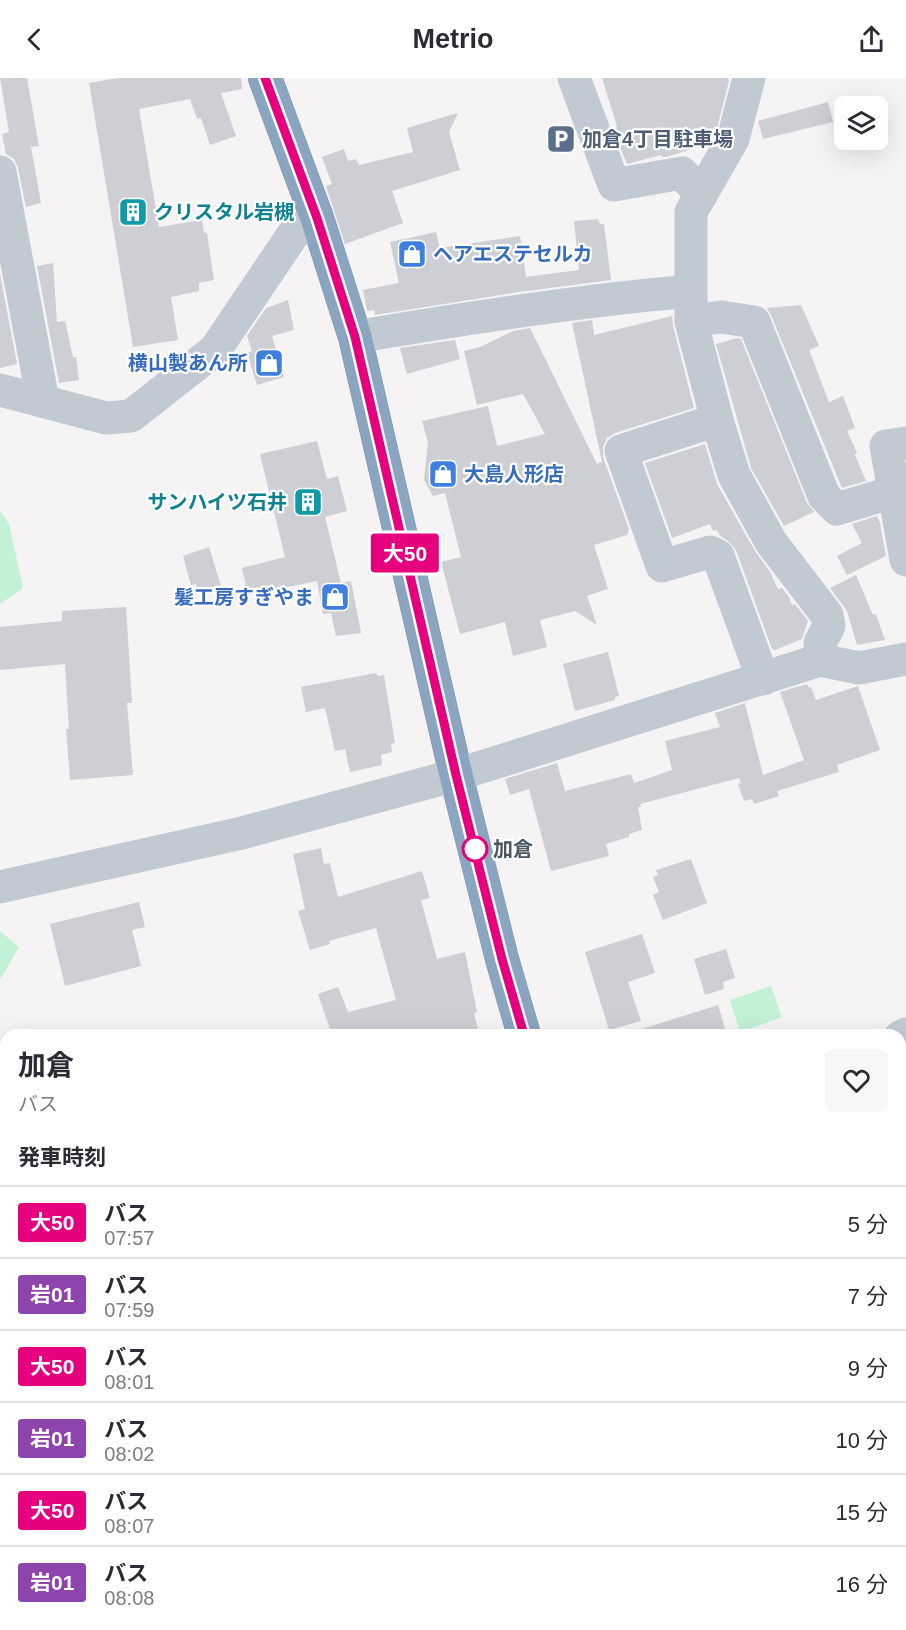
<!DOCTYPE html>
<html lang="ja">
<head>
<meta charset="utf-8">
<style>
	:root { --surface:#fff; --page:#f7f7f7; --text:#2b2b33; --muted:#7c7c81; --line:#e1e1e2 }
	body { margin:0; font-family:Helvetica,"Noto Sans JP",sans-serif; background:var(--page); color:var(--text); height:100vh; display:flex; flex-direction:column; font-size:22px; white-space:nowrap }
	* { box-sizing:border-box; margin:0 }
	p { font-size:20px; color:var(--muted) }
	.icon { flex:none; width:33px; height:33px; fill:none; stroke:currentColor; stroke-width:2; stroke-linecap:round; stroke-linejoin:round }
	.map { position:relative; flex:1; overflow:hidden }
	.panel { position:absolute; left:0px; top:951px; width:906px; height:602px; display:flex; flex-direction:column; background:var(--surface); border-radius:18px 18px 0 0; box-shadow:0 6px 24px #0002 }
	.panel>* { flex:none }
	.badge { padding:0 12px; border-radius:4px; font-size:21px; line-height:39px }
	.fabs { position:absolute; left:834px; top:18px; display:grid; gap:12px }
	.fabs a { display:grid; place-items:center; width:54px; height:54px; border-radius:9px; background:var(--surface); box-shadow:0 6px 24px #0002; font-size:30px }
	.map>.badge { position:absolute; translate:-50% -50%; box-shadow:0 0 0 3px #fff }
	h2 { padding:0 18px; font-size:22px; line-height:54px }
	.round { display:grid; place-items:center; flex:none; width:63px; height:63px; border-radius:9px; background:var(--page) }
	.overview { display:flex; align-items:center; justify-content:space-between; height:102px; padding:0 18px }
	h1 { font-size:28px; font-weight:700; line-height:45px }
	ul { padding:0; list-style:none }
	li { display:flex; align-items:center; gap:18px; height:72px; padding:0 18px; border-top:2px solid var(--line) }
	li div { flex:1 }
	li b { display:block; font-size:22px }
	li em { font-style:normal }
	li .badge { min-width:66px; font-weight:700; text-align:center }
	header { display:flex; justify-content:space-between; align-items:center; height:78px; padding:0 18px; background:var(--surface); font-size:27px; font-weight:700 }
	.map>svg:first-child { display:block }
	.green { fill:#c3f1d5 }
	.building { fill:#cdcfd5 }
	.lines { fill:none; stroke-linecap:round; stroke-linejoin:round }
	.highway-casing { stroke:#7690ad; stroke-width:34 }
	.minor { stroke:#c1cad2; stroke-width:33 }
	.highway { stroke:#8ba5c1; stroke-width:33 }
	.line-casing { stroke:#fff; stroke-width:14 }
	.line { stroke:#e6007e; stroke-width:9 }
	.stop-dot { fill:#fff; stroke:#e6007e; stroke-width:3 }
	.labels { text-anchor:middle; stroke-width:4.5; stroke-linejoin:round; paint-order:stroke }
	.service-label { font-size:20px; font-weight:bold; fill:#4e5e75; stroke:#fff; text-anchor:start }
	.culture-label { font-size:20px; font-weight:bold; fill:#0d838f; stroke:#fff; text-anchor:start }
	.shop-label { font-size:20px; font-weight:bold; fill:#366cbe; stroke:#fff; text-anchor:start }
	.stop-label { font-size:20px; font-weight:bold; fill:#4a5661; stroke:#fff; text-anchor:start }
</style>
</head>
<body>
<header><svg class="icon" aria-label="back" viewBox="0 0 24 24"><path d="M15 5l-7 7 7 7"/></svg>Metrio<svg class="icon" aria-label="share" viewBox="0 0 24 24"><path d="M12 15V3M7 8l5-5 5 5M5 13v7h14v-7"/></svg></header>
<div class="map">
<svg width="906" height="1552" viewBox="0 0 906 1552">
	<rect width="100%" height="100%" fill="#f5f3f3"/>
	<g class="green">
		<polygon points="0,433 9,446 23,510 0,526"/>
		<polygon points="0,853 19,869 0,902"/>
		<polygon points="771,908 782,939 740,954 730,922"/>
		<polygon points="0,1102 6,1110 6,1340 0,1340"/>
	</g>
	<g class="building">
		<polygon points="0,0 27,0 39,68 31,69 41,125 26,129 18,90 14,81 6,76 2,56 9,54"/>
		<polygon points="118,0 241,0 242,11 221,15 236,58 210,67 201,40 197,41 190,21 139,31 159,149 202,142 204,154 207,155 214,202 199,205 199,213 171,219 178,262 133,269 89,5"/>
		<polygon points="602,0 728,0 729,3 716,54 706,67 666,79 662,79 661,77 627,86 614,54 617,48"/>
		<polygon points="828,24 833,44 763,61 758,43"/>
		<polygon points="458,35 449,54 460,92 392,113 403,145 345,166 326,108 332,106 322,79 344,71 348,83 356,81 359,87 413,74 407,50"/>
		<polygon points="598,141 600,146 604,146 611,202 519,214 375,237 374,232 367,233 363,212 399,205 390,164 436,154 440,170 520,158 526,199 579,192 574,143"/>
		<polygon points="53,185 57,244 65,243 73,279 76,279 79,302 59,305 37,188"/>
		<polygon points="0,196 17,286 0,290"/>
		<polygon points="288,222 294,252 272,258 284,299 257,307 247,275 252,273 247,258 266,230"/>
		<polygon points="801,227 819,268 809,272 829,324 843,318 855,350 847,353 857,375 855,377 866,403 842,410 771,237 767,230"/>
		<polygon points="672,238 673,248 694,330 615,355 607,360 603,369 603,379 629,451 627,457 594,467 608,511 587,518 597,547 575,533 540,542 547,569 513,578 505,544 460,556 441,484 461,479 445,415 433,418 424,402 428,364 422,343 488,328 497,368 545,356 523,316 477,327 464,273 480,269 513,253 530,250 597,386 602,384 572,245 592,242 594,257"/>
		<polygon points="737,260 741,261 807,425 814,434 784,448 751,390 716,266"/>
		<polygon points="455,262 460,281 407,296 400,270"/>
		<polygon points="317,363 327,401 338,398 347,433 325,439 341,505 351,503 361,555 336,558 331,535 323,536 317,503 248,517 242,490 285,479 260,376"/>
		<polygon points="705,366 717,406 755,473 770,494 778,511 782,510 789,519 792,527 795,526 808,543 802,561 775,572 772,571 736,472 727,462 720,458 717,452 713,453 710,446 672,460 645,385"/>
		<polygon points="877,438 880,445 886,478 847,497 837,478 862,465 852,446"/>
		<polygon points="209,469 221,508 198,514 196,506 191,507 183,478"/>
		<polygon points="856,497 873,537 876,536 885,562 857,567 847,533 830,510"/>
		<polygon points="126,529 132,625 127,625 133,697 70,702 66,651 69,651 65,586 0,592 0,549 62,543 62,533"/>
		<polygon points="608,574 619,618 615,619 615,622 575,633 563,586"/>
		<polygon points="376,595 378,598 384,597 395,665 391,666 392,674 381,677 382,687 350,694 345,671 335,673 325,630 306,634 301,609"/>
		<polygon points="807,606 809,610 811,609 816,622 858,608 880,672 837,687 839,694 777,713 779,718 754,726 752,721 744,723 738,706 741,705 739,700 640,726 641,729 638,729 642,752 629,756 629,759 606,766 609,778 551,793 529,711 510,717 505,701 557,685 565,713 631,696 634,705 672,692 665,663 720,649 715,635 745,625 763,697 804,682 780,614"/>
		<polygon points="321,770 324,786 330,785 338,819 422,793 430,820 421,822 437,881 465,874 477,934 474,935 479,957 332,957 318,916 338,909 348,934 396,922 376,850 329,863 330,866 310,872 298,833 305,831 293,776"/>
		<polygon points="691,781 707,825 663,842 653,817 659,814 653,799 658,797 656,792"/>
		<polygon points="139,824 145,849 132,852 141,888 65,908 50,846"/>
		<polygon points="642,856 655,895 628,904 641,943 609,952 585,874"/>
		<polygon points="726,871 735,900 723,904 724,911 705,917 694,881"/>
		<polygon points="718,927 727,957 639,957 639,952"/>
	</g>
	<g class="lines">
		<g class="highway-casing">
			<g id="highway">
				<polyline points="265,0 317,140 355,259 456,697 502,881 524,957"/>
				<polyline points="701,1546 702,1552"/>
			</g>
		</g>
		<g class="minor">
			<polyline points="574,0 614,107 682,95 701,117"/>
			<polyline points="749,0 733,61 691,134 691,243 717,342 734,397 771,464 827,537 829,548 820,565 820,582"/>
			<polyline points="0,94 43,323"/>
			<polyline points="691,243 721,239 754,244 824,418 837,431 893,414"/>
			<path d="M355 259C466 240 577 223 690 213"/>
			<polyline points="0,312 106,340 131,338 215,272 294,155 317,140"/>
			<polyline points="717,342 621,373 662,488 710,474 718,478 763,601"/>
			<polyline points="906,365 886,368 906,482"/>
			<polyline points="0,809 242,755 456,697 820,582 859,590 906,581"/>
			<polyline points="900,959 906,956"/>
			<polyline points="900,1298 906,1295"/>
			<polyline points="900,1482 906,1481"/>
			<polyline points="851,1546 854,1552"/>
			<polyline points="416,1552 436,1546"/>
			<polyline points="598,1552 600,1546"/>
		</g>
		<use href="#highway" class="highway"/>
	</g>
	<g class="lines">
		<g class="line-casing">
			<polyline id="line" points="265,0 317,140 355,259 456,697 502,881 524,957"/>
		</g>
		<use href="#line" class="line"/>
	</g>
	<defs>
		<g id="parking-square" transform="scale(1.5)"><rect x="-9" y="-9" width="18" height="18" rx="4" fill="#5c6f8a" stroke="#fff"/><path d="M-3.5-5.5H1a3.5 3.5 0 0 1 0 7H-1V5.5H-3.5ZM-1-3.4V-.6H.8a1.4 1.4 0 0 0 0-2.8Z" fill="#fff"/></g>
		<g id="building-square" transform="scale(1.5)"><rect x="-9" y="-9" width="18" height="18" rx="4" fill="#0f9aa8" stroke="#fff"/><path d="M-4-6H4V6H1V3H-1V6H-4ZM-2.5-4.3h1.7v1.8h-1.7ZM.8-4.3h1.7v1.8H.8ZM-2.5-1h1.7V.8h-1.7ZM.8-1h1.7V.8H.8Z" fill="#fff"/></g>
		<g id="shop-square" transform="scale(1.5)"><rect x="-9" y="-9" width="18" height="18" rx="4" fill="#3f7fe0" stroke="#fff"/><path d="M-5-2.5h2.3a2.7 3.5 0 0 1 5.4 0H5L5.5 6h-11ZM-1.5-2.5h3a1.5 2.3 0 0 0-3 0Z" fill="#fff"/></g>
	</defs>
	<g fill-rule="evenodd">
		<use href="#parking-square" x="561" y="61"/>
		<use href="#building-square" x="133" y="134"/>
		<use href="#shop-square" x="412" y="176"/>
		<use href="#shop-square" x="269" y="285"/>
		<use href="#shop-square" x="443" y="396"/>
		<use href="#building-square" x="308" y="424"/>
		<use href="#shop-square" x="335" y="519"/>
	</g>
	<circle class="stop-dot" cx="475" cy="771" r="12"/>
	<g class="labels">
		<g class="service-label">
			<text x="582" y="68">加倉4丁目駐車場</text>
		</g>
		<g class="culture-label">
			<text x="154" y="141">クリスタル岩槻</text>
			<text x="287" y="431" text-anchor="end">サンハイツ石井</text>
		</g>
		<g class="shop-label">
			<text x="433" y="183">ヘアエステセルカ</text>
			<text x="248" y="292" text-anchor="end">横山製あん所</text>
			<text x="464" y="403">大島人形店</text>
			<text x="314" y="526" text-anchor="end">髪工房すぎやま</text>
		</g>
		<g class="stop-label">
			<text x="493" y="778">加倉</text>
		</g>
	</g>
</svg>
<div class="fabs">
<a><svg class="icon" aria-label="layers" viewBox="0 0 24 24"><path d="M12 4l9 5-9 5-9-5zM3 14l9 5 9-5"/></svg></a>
</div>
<b class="badge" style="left:405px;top:475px;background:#e6007e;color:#fff">大50</b>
<section class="panel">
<div class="overview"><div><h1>加倉</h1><p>バス</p></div><a class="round"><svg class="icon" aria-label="heart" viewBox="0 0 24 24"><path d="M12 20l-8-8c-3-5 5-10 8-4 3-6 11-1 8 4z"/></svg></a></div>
<h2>発車時刻</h2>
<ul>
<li><span class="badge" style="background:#e6007e;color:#fff">大50</span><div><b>バス</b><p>07:57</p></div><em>5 分</em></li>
<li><span class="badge" style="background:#8e44ad;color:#fff">岩01</span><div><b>バス</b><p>07:59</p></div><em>7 分</em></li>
<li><span class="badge" style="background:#e6007e;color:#fff">大50</span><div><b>バス</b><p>08:01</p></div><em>9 分</em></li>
<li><span class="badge" style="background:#8e44ad;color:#fff">岩01</span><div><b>バス</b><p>08:02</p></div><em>10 分</em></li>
<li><span class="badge" style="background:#e6007e;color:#fff">大50</span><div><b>バス</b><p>08:07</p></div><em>15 分</em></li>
<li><span class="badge" style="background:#8e44ad;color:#fff">岩01</span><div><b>バス</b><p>08:08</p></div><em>16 分</em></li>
</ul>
</section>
</div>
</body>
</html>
